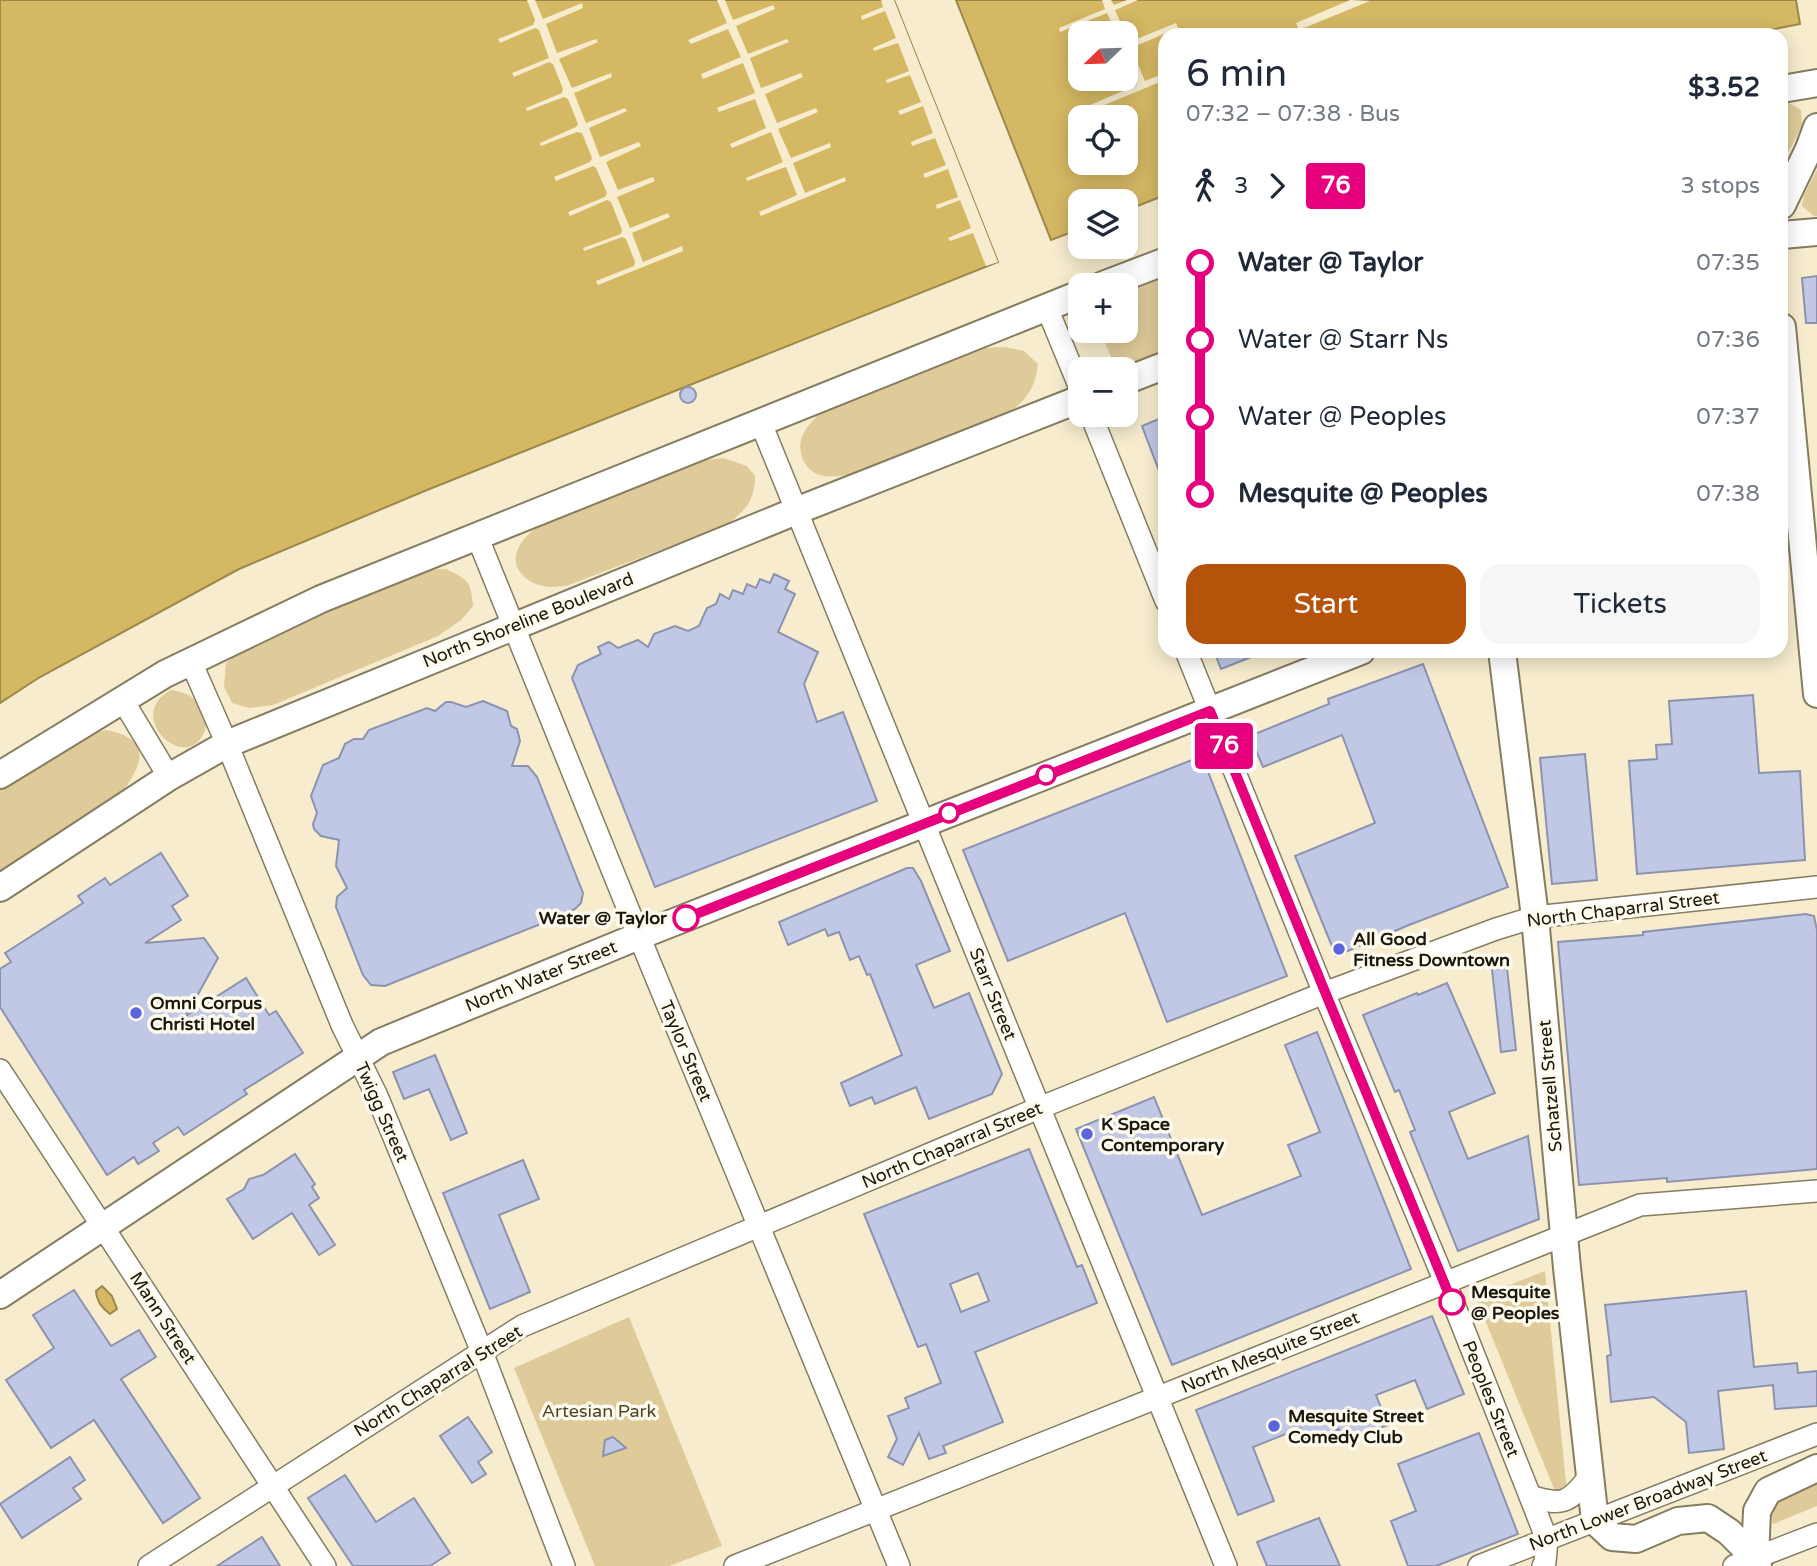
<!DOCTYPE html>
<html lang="en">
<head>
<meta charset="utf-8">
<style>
	:root { --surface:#fff; --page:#f6f6f7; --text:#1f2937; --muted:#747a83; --accent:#b45309 }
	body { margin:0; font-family:"Varela Round",sans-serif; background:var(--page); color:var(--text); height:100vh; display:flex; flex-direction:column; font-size:26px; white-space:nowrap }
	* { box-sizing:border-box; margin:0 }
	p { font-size:23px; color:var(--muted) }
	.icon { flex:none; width:38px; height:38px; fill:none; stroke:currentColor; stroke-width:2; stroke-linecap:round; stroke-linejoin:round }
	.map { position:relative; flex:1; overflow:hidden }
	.sheet { position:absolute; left:1158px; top:28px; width:630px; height:630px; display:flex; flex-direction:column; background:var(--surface); border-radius:21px; box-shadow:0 4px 18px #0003 }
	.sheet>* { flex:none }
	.badge { padding:0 14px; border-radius:5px; font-size:24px; line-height:46px }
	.needle { width:46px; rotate:247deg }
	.tools { position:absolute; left:1068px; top:21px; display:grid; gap:14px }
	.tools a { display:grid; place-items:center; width:70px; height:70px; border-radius:14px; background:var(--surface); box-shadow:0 4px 18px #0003; font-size:35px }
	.map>.badge { position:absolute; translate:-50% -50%; box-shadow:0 0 0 4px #fff }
	.legs { display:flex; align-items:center; gap:10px; height:77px; padding:0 28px; font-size:23px }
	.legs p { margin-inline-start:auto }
	.summary { display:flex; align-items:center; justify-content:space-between; height:119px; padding:0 28px }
	h1 { font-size:38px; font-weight:600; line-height:52px }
	.button { display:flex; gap:14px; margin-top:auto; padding:14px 28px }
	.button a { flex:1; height:80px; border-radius:21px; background:var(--accent); color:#fff; font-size:28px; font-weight:600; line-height:80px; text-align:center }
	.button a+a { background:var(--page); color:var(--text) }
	ul { padding:0 28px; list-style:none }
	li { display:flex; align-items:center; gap:24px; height:77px; font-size:26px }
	li i { display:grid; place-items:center; width:10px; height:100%; margin:0 9px; background:currentColor }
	li i::after { content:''; width:18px; height:18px; margin:-9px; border:5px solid; border-radius:50%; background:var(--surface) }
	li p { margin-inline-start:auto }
	li:first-child i { background:linear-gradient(#0000 50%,currentColor 0) }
	li:last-child i { background:linear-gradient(currentColor 50%,#0000 0) }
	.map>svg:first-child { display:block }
	.green { fill:#decb99 }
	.water { fill:#d5b864; stroke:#9d884a; stroke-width:2; fill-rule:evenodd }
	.pier { fill:#f7ecce }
	.building { fill:#c1c8e5; stroke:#8d93af; stroke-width:2; fill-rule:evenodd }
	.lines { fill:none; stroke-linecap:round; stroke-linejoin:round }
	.minor-casing { stroke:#867c60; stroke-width:24 }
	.major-casing { stroke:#867c60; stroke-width:30 }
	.minor { stroke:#fff; stroke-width:21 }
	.major { stroke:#fff; stroke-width:26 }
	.line-1-casing { stroke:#fff; stroke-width:16 }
	.line-1 { stroke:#e6007e; stroke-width:10 }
	.stop-1-dot { fill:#fff; stroke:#e6007e; stroke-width:3.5 }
	.poi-dot { fill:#5b66de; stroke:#fefaee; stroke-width:2.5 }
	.labels { text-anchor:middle; stroke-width:7; stroke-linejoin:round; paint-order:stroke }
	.street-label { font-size:18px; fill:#1b170c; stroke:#fefaee }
	.stop-label { font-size:18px; font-weight:bold; fill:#1b170c; stroke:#fefaee; text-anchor:end }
	.poi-label { font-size:18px; font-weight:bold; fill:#1b170c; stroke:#fefaee; text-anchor:start }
	.park-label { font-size:18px; fill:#514420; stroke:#fefaee }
</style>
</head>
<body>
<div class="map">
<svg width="1817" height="1566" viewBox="0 0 1817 1566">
	<rect width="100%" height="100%" fill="#f7ecce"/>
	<g class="green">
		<polygon points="1789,103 1801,110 1802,125 1782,165 1782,104"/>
		<polygon points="1817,170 1817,216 1814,216 1802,206 1804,195"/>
		<polygon points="1165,274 1165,350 1116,369 1100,331 1125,331 1125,290"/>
		<path d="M1005 347 1024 351 1038 364C1035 388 1027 400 1007 414L855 474C836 477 815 481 804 462 801 456 799 446 801 440 804 428 816 417 825 409L984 348Z"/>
		<path d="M723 458 747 466 755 476C755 501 745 511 726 525L566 586C559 586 550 588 543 586 528 583 513 571 516 555 518 542 532 531 541 523L700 461Z"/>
		<path d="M446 569C468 579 471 582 473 606L461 620 438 636 273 705 249 708 232 703 224 687 226 663 242 649 416 570Z"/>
		<path d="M171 690C191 692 212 708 205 730 188 777 122 716 171 690Z"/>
		<path d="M106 730C152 739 144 763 121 794L0 873V789L83 737Z"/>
		<polygon points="1545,1271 1567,1493 1557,1496 1476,1298"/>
		<polygon points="629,1317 722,1546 669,1566 595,1566 514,1368"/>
		<polygon points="1817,1481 1817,1506 1773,1524 1769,1510 1779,1498"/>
	</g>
	<g class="water">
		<polygon points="0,0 894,0 998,262 427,490 239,569 40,677 0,703"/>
		<path d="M956 0H1796L1800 24 1744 35H1166L1165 195 1125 211V201H1080V229L1051 240ZM1080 33H1125V79H1080ZM1080 117H1125V163H1080Z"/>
		<path d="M102 1286 112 1296 117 1309 110 1314C102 1308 97 1302 96 1291Z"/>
	</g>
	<g class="pier">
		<polygon points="527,0 535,0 543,19 582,3 583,8 546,24 557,53 596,39 598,42 559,59 572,88 611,73 612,77 574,93 586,123 625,108 627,111 589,128 600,157 639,142 641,146 606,162 618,190 653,177 655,181 617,197 630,228 668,213 670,217 632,233 643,262 682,246 683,251 598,285 596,281 634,266 635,262 626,239 622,237 584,251 583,248 621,234 622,230 611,202 607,200 570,216 568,212 605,197 607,193 596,168 593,166 556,181 554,177 590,162 592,158 582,133 577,132 541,146 540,143 576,127 578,124 568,99 564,97 527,111 526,108 562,93 563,89 553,64 549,62 514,77 512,73 549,58 539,30 535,28 500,43 498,39 533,25 535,20"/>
		<polygon points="717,0 725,0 733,20 773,5 775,9 736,26 748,54 787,39 789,42 750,58 761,88 801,73 803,77 765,94 777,123 816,108 818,112 778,129 791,158 830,143 831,147 793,163 805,193 845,177 846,181 761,216 759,212 797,195 786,167 747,181 746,178 783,162 771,132 732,148 730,144 766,128 755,99 719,112 717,108 755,93 743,63 703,79 701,74 741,57 728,29 691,44 688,40 727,23"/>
		<polygon points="881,0 894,0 998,262 986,266 973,233 950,241 948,238 971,228 960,200 937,209 936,205 958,197 948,169 925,178 923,174 946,165 935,138 912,146 911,142 933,133 923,106 900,115 898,111 921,102 910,75 887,83 886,80 909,71 898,43 874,51 873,48 896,38 885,11 862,20 861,16 883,7"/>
		<polygon points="1102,0 1111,0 1114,5 1127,0 1138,0 1115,10 1125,33 1116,33 1107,13 1060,32 1059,28 1105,9"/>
		<polygon points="1350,0 1370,1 1299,30 1296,23"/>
		<polygon points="1176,23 1178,28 1131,48 1145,81 1165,73 1165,80 1092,110 1090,105 1137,85 1125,56 1125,34 1129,42"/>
	</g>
	<g class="building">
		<polygon points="1817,276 1817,323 1806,323 1802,278"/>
		<circle cx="688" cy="395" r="8"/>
		<polygon points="1166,416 1166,484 1164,484 1142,426"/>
		<polygon points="774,574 789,581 785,589 795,594 778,632 818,652 804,684 817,722 843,712 877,801 655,887 572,678 578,665 601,654 598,647 609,642 618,648 638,640 648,647 654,634 675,626 688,631 699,626 707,608 716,604 720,594 729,599 733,590 743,594 747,584 756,588 760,579 770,583"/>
		<polygon points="1214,651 1264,651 1264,652 1221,669"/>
		<polygon points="1423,664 1508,887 1409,925 1336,956 1295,856 1375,823 1342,735 1263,767 1250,736 1329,704 1328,699"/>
		<polygon points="1753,695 1759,773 1800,771 1805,860 1637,874 1629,761 1657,759 1656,745 1672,744 1669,701"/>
		<polygon points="483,701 507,711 511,726 517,729 520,741 512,766 528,766 537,777 583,893 581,903 575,909 543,923 385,986 371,985 363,975 336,907 337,897 347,888 336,866 339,840 321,836 314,829 313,824 317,813 311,796 323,765 339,758 345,744 354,739 363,739 369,730 427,708 435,711 446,702 451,702 466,707"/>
		<polygon points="1585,754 1597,880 1552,884 1540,758"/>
		<polygon points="1202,756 1287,976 1167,1022 1125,913 1008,961 963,850"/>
		<polygon points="161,853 188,896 172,906 181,920 145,943 204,938 218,958 186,1016 246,978 269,1015 276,1011 303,1053 244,1090 247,1094 184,1135 178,1127 153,1143 159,1151 138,1164 134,1157 107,1175 0,1007 0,969 11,962 5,953 83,903 78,896 105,878 110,885"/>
		<polygon points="907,868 913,868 921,881 950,951 916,965 934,1008 969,993 1002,1074 992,1094 929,1119 916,1087 875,1104 872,1097 850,1106 841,1083 902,1055 870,974 867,975 859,956 850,960 839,932 828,936 825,929 788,945 779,922"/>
		<polygon points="1806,914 1814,916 1817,930 1817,1169 1667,1182 1667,1178 1579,1185 1558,942 1643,935 1643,932"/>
		<polygon points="1507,968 1516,1050 1501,1052 1492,969"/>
		<polygon points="1447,983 1495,1093 1449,1112 1468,1159 1528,1136 1539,1219 1458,1251 1410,1132 1415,1130 1399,1090 1395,1092 1363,1015 1417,993 1418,995"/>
		<polygon points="1317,1032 1411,1269 1172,1365 1076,1129 1154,1097 1202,1215 1301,1176 1288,1145 1320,1132 1285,1045"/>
		<polygon points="435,1055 467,1133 451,1140 429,1089 404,1099 393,1072"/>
		<path d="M1029 1149 1077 1267 1082 1265 1097 1303 975 1352 1003 1422 943 1446 946 1453 929 1459 919 1433 903 1465 888 1457 897 1439 888 1416 909 1408 905 1398 941 1383 926 1344 918 1347 864 1214ZM978 1273 989 1301 961 1312 950 1284Z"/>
		<polygon points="295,1154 315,1184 312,1187 319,1198 309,1205 335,1245 319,1255 292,1213 253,1239 227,1199 244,1189 249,1179 263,1175"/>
		<polygon points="523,1160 539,1199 499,1215 530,1292 490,1309 443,1193"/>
		<polygon points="74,1290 111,1346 139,1330 156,1357 121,1379 200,1498 163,1523 94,1420 51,1448 6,1380 54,1348 33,1315"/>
		<polygon points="1746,1291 1754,1367 1797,1363 1798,1373 1817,1371 1817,1406 1775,1409 1773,1385 1718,1391 1724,1449 1689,1453 1686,1422 1654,1397 1611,1402 1607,1356 1611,1355 1605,1305"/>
		<polygon points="1432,1316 1464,1394 1427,1409 1415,1380 1376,1395 1388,1425 1344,1442 1339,1429 1307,1442 1301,1428 1253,1447 1274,1501 1238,1515 1196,1410"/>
		<polygon points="468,1417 492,1452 478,1462 486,1474 472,1483 440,1436"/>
		<polygon points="1479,1433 1518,1534 1436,1566 1408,1566 1391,1521 1416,1511 1398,1464"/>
		<polygon points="613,1437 626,1448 603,1456 605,1440"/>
		<polygon points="70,1457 85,1480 73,1488 81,1499 22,1538 0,1504"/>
		<polygon points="345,1475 376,1522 414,1498 450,1553 430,1566 353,1566 308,1498"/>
		<polygon points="1319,1518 1340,1566 1267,1566 1257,1542"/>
		<polygon points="262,1537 280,1566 217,1566"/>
	</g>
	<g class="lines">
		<g class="minor-casing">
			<g id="minor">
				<polyline points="1047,308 1080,388"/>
				<polyline points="1091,415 1166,601"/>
				<polyline points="760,421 1226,1566"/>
				<polyline points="477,536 639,936 899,1566"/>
				<polyline points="1186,651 1324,993 1445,1282 1530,1496 1547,1540 1545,1562 1543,1566"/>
				<polyline points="191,662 227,744 342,1025 377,1096 482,1352 564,1566"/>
				<polyline points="122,699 169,777"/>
				<polyline points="0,1070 325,1566"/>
				<path d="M1530 1496C1562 1506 1568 1504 1589 1477"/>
				<polyline points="149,1566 522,1326 1039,1108 1324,993 1496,929 1535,917 1817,887"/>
				<polyline points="735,1566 1640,1205 1817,1191"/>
				<polyline points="1479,1566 1817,1434"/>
				<polyline points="1734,1566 1817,1534"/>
			</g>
		</g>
		<g class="major-casing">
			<g id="major">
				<polyline points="1782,89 1817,83"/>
				<polyline points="1782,205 1809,149 1817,127"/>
				<polyline points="1782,235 1817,232"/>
				<polyline points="1103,285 1166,261"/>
				<polyline points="1782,327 1817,694"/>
				<polyline points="1125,381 1166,365"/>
				<polyline points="1502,651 1535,917 1567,1268 1595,1521 1612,1537 1636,1539 1678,1521 1708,1518 1729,1532 1755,1558"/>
				<polyline points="0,775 165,674 321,599 1080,294"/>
				<polyline points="0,888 169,777 227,744 796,511 1080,399"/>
				<polyline points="0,1295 381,1042 639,936 1361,651"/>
				<polyline points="1758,1566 1755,1558 1757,1511 1768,1491 1817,1468"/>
			</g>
		</g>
		<use href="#minor" class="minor"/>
		<use href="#major" class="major"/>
	</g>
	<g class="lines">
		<g class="line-1-casing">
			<polyline id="line-1" points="686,918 1210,711 1452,1302"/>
		</g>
		<use href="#line-1" class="line-1"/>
	</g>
	<g class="stop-1-dot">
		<circle cx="1046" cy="775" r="9"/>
		<circle cx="949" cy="813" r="9"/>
		<circle cx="686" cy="918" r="12"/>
		<circle cx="1452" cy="1302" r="12"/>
	</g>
	<g class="poi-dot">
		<circle cx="1339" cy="949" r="7"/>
		<circle cx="136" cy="1013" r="7"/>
		<circle cx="1087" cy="1134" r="7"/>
		<circle cx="1274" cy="1426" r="7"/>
	</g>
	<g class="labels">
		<g class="street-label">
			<text transform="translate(528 620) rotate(-22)" y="6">North Shoreline Boulevard</text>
			<text transform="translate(1623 909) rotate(-7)" y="6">North Chaparral Street</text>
			<text transform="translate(541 976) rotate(-22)" y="6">North Water Street</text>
			<text transform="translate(993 994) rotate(68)" y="6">Starr Street</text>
			<text transform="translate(686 1051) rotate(67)" y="6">Taylor Street</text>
			<text transform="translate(1550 1086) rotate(-95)" y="6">Schatzell Street</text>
			<text transform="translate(382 1112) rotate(66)" y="6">Twigg Street</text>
			<text transform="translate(952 1145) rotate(-23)" y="6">North Chaparral Street</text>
			<text transform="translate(163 1318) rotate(57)" y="6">Mann Street</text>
			<text transform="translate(1270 1352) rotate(-22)" y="6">North Mesquite Street</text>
			<text transform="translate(438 1381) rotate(-32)" y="6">North Chaparral Street</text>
			<text transform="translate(1491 1399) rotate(68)" y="6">Peoples Street</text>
			<text transform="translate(1648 1500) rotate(-21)" y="6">North Lower Broadway Street</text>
		</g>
		<g class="stop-label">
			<text x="667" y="924">Water @ Taylor</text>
			<text x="1471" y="1298" text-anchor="start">Mesquite<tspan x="1471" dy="21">@ Peoples</tspan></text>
		</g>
		<g class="poi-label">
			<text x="1353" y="945">All Good<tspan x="1353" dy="21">Fitness Downtown</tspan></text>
			<text x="150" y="1009">Omni Corpus<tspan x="150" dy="21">Christi Hotel</tspan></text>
			<text x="1101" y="1130">K Space<tspan x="1101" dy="21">Contemporary</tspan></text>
			<text x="1288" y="1422">Mesquite Street<tspan x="1288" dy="21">Comedy Club</tspan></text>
		</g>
		<g class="park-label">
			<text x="599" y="1417">Artesian Park</text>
		</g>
	</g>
</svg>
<div class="tools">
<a><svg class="needle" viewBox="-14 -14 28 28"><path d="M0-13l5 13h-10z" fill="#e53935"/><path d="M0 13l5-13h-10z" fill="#747a83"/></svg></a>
<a><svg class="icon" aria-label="locate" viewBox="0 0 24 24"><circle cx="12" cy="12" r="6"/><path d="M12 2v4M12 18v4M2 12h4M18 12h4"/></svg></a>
<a><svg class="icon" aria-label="layers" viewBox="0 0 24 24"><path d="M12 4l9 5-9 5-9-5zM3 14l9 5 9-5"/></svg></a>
<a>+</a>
<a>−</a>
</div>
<b class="badge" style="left:1224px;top:746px;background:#e6007e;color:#fff">76</b>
<section class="sheet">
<div class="summary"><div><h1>6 min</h1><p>07:32 – 07:38 · Bus</p></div><b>$3.52</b></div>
<div class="legs"><svg class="icon" aria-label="walk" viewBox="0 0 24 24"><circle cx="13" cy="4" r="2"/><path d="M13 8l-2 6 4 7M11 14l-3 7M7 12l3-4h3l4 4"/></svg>3<svg class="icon" aria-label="forward" viewBox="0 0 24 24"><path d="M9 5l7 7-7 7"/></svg><b class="badge" style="background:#e6007e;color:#fff">76</b><p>3 stops</p></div>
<ul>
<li><i style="color:#e6007e"></i><b>Water @ Taylor</b><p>07:35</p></li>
<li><i style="color:#e6007e"></i><span>Water @ Starr Ns</span><p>07:36</p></li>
<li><i style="color:#e6007e"></i><span>Water @ Peoples</span><p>07:37</p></li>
<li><i style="color:#e6007e"></i><b>Mesquite @ Peoples</b><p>07:38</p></li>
</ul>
<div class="button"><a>Start</a><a>Tickets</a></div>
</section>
</div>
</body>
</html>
